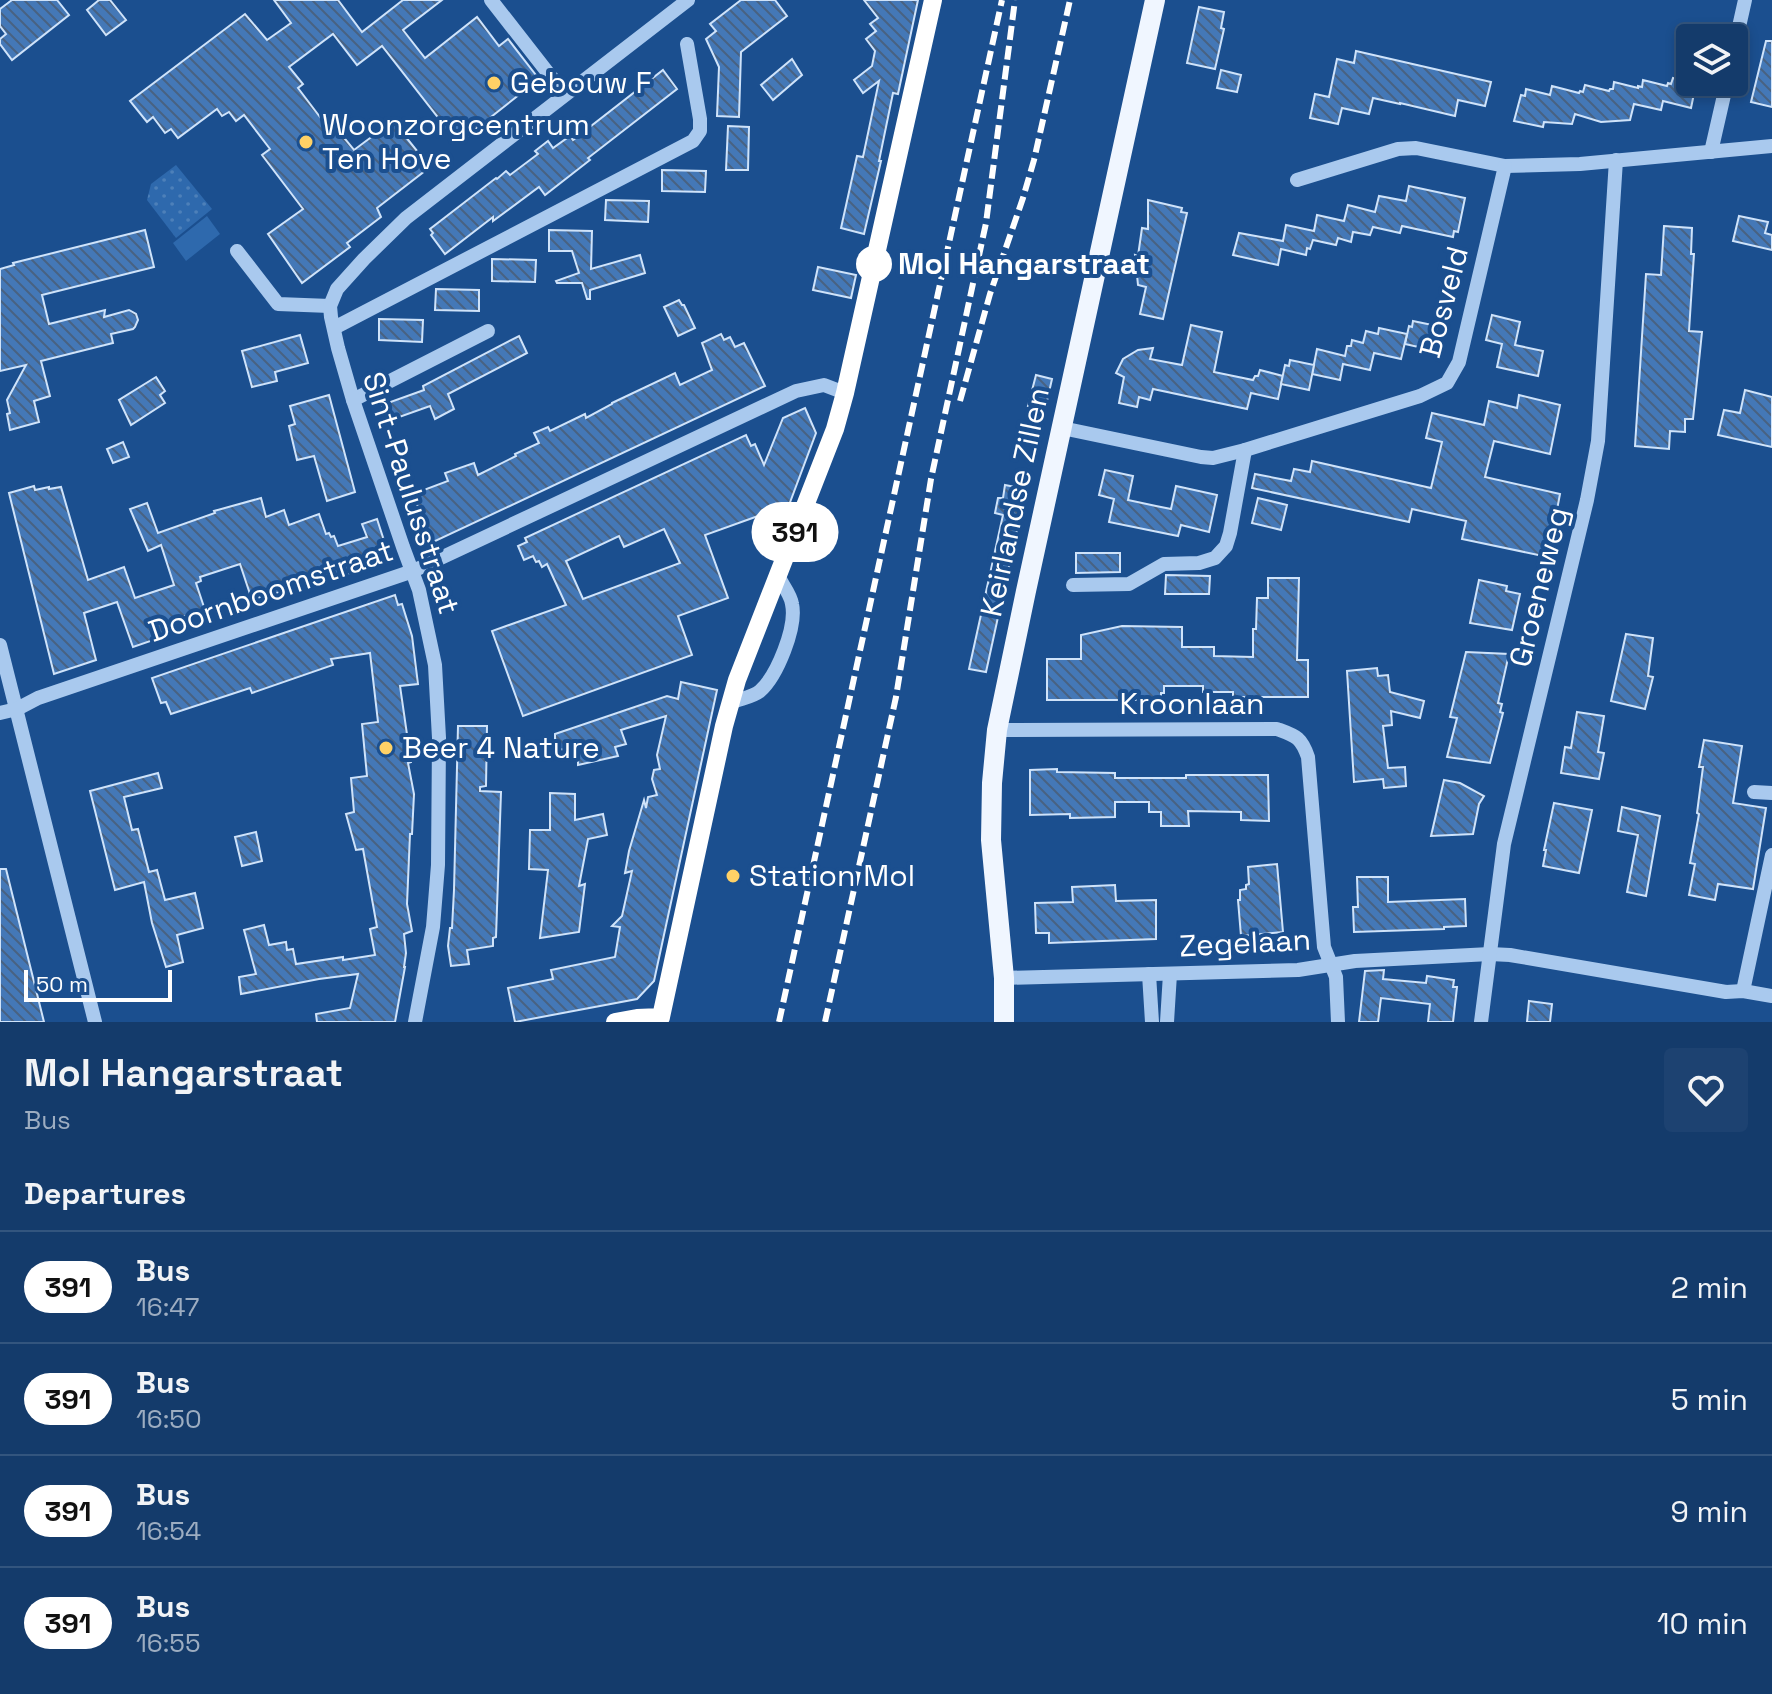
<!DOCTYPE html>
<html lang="en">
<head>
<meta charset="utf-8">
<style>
	:root { --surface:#143b6b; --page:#1d4271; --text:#f1f3f6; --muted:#9dadc1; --line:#33557e }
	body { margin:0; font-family:"Space Grotesk",sans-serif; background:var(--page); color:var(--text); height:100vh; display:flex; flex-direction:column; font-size:30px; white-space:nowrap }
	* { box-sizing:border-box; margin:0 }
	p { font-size:26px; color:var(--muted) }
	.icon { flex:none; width:44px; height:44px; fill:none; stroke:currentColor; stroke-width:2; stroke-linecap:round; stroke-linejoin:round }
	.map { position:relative; height:1022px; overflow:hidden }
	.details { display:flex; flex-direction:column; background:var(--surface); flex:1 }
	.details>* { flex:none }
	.badge { padding:0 16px; border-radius:26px; font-size:28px; line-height:52px }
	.fabs { position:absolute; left:1676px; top:24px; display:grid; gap:16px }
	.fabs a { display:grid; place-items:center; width:72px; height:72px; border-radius:8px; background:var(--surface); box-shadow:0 4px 12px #0003,0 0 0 2px var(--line); font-size:40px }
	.scale { position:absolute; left:24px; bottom:20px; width:148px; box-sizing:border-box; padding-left:8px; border:4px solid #fff; border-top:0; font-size:22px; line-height:28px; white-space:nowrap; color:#fff; -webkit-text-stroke:6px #1b4f8f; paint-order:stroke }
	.map>.badge { position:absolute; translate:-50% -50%; box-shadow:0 0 0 4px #fff }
	h2 { padding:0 24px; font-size:30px; line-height:72px }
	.round { display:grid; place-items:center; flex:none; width:84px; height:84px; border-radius:8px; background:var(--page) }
	.headline { display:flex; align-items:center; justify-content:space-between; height:136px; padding:0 24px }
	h1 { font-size:38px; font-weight:700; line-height:60px }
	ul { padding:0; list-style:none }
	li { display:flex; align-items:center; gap:24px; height:112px; padding:0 24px; border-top:2px solid var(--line) }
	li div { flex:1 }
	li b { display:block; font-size:30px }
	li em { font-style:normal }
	li .badge { min-width:88px; font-weight:700; text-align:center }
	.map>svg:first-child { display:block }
	.grass { fill:url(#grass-dots) }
	.garden { fill:#2e69ad }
	.building { fill:url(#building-back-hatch); stroke:#cfe3fa; stroke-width:2; fill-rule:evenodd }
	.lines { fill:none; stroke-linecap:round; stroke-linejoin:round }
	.minor { stroke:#a9c9ee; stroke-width:14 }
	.major { stroke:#f0f6ff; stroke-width:20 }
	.rail { stroke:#fff; stroke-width:6; stroke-dasharray:14 6; stroke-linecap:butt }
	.line-casing { stroke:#fff; stroke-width:18 }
	.line { stroke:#fff; stroke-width:12 }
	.poi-dot { fill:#ffd166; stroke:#1b4f8f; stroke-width:3 }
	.stop-dot { fill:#fff; stroke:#fff; stroke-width:4 }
	.labels { text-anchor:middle; stroke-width:8; stroke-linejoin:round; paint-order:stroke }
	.poi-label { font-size:30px; fill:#fff; stroke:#1b4f8f; text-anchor:start }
	.stop-label { font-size:30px; font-weight:bold; fill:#fff; stroke:#1b4f8f; text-anchor:start }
	.street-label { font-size:30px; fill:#fff; stroke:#1b4f8f }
</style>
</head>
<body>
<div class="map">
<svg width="1772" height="1022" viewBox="0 0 1772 1022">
	<defs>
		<pattern id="grass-dots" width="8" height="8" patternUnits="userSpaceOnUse" patternTransform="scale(2)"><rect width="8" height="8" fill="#2e69ad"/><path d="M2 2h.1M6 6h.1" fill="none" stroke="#4d80b9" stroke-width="1.8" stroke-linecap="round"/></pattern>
		<pattern id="building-back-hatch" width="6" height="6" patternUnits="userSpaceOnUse" patternTransform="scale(2)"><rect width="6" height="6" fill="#4478b7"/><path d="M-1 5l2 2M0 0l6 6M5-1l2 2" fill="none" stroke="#486282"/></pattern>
	</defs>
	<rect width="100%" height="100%" fill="#1b4f8f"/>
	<polygon class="grass" points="176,165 212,209 176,238 147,200 151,184"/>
	<polygon class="garden" points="207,216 220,234 186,261 173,243"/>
	<g class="building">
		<polygon points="12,0 57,0 69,15 12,60 0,44 0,39 6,34 0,26 0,9"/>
		<polygon points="99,0 110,0 126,20 106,35 87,10"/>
		<polygon points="274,0 338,0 362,32 403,0 442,0 403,30 425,58 477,17 499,46 508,39 539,79 458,143 382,46 357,65 333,34 289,67 303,84 298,88 323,121 328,118 354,150 393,121 430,167 377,208 381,217 347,243 350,247 302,283 268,234 303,209 262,155 270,149 244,115 236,121 229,112 222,116 217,109 178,138 171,129 165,133 153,117 147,122 130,101 245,14 267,40 291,23"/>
		<polygon points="741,0 775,0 787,16 741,52 739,117 717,116 719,67 706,39 716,31 710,24"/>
		<polygon points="864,0 918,0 898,94 893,93 879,161 881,161 864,234 841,228 857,156 863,157 879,81 863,93 854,80 872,66 875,51 866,39 876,31 870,24 878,18"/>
		<polygon points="1199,7 1224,12 1221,28 1224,29 1215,69 1187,63"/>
		<polygon points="1766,41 1772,41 1772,107 1751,102"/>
		<polygon points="1356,51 1491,82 1485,106 1458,100 1455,116 1400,103 1400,104 1373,98 1369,114 1342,108 1338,124 1310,118 1315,94 1329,97 1337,59 1354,63"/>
		<polygon points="792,59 802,75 773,100 761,85"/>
		<polygon points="663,70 677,89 588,158 590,160 545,195 539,187 493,221 493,217 445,254 431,235 433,233 430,229 496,178 497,179 506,171 510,175 538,154 535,151 548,141 553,148 570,136 573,140"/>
		<polygon points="1221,70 1241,75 1237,92 1217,88"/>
		<polygon points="1673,78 1696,84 1691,108 1663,101 1661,110 1634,104 1630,120 1601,122 1575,114 1572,124 1544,122 1543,127 1514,121 1521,95 1525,96 1526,89 1550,95 1552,86 1579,93 1580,91 1583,92 1585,85 1609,91 1610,89 1613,89 1614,82 1638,88 1638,86 1642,87 1643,80 1667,86 1668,83 1671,84"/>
		<polygon points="728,126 749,127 748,170 726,170"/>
		<polygon points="662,170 706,171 705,192 662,191"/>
		<polygon points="1409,186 1465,198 1458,232 1454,231 1453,237 1402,226 1400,233 1373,227 1370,235 1353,232 1351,242 1338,238 1336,245 1313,240 1310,249 1307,248 1306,255 1281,249 1278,265 1233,255 1239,233 1283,241 1286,225 1314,231 1317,215 1344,221 1348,205 1375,212 1379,196 1406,201"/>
		<polygon points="606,200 649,201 648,222 605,220"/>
		<polygon points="1148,200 1182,208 1181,212 1187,213 1163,319 1140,314 1146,287 1138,285 1135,255 1138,256 1142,228 1148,229"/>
		<polygon points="1739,216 1768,222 1765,233 1772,235 1772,250 1733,241"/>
		<polygon points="1664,226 1692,228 1691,254 1694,254 1689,331 1702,332 1693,419 1685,419 1685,432 1670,431 1669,449 1635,446 1646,274 1661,275"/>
		<polygon points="145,230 154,267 42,295 49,324 105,310 104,317 129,310 136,314 138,320 135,327 133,329 111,334 113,343 41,361 50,396 34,401 39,422 10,430 7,414 10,413 7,400 26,365 0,371 0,269 14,265 13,263"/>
		<polygon points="549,230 592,231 591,269 640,255 645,273 590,290 590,299 587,299 582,283 557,283 556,281 579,273 572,251 549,251"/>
		<polygon points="492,259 536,260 535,282 492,281"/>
		<polygon points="818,267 856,275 851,298 813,290"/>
		<polygon points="436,289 479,290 479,311 435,310"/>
		<polygon points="679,300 682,305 684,305 695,328 678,336 664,307"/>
		<polygon points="1492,315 1520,322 1515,345 1543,351 1538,376 1497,367 1502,344 1486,340"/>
		<polygon points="379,319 423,320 422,342 379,340"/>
		<polygon points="1413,321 1437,326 1432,350 1405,344 1409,326 1412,327"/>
		<polygon points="1191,325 1222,332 1214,372 1253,380 1255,376 1258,376 1260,370 1283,376 1278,399 1251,393 1247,409 1153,389 1150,400 1139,397 1137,407 1119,403 1124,377 1116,373 1123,359 1138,350 1153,348 1150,359 1182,365"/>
		<polygon points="1379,328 1407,334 1401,359 1374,353 1370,370 1343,364 1340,380 1312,374 1317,349 1345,356 1347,346 1351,346 1352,340 1363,343 1366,331 1378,334"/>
		<polygon points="721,334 724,340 730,337 735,347 744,343 765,386 431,543 420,521 423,520 413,494 448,481 445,473 474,463 478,475 516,456 515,454 539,443 534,433 548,427 550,431 585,414 586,418 612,404 612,403 675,373 680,385 712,370 702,343"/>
		<polygon points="300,335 308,363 275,372 277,381 252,387 242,351"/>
		<polygon points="519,336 527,353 448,394 454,409 435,419 430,406 388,421 382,405 424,390 423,386"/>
		<polygon points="1290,360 1314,365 1309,390 1281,384 1285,365 1289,366"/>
		<polygon points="1036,375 1052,379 1045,410 1028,406"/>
		<polygon points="156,377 165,391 160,395 165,403 131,425 119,400"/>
		<polygon points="1745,390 1772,397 1772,447 1718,435 1724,410 1740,413"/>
		<polygon points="329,395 355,492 327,501 314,456 297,460 289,426 295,424 290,406"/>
		<polygon points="1519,395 1560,405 1550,454 1494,441 1485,477 1560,494 1548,557 1462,539 1466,521 1412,509 1409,522 1252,488 1255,474 1291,481 1294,469 1310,472 1312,461 1431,488 1442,442 1426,438 1432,413 1484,425 1489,401 1517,408"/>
		<path d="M805 408 816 433 789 505 705 535 728 598 678 616 692 655 523 716 492 631 566 605 547 564 542 567 539 561 536 562 533 556 524 560 518 546 527 542 525 538 746 435 751 446 755 444 764 465 783 418ZM664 529 680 563 583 599 566 561 619 536 624 547Z"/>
		<polygon points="123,442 129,457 113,463 107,449"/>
		<polygon points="1105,470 1133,476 1128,500 1156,506 1171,509 1176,486 1217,495 1209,532 1181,525 1178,536 1109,522 1114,499 1099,495"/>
		<polygon points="1005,485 1026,489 986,672 969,669 1003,515 995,513 998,498 1003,498"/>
		<polygon points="34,486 35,490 49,487 49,489 61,487 88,580 124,567 135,598 174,585 161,545 148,551 130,509 147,503 158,533 215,513 214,511 261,498 266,517 284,510 289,525 319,514 326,534 329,533 331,537 334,536 338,546 367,537 362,524 377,519 390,559 336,578 334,572 272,595 271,593 252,600 240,564 200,577 201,581 196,583 205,610 164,623 168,635 133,647 117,602 84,613 96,660 54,674 9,493"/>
		<polygon points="1258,498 1287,505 1281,530 1252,523"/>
		<polygon points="1076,553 1120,553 1120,572 1076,573"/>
		<polygon points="1166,575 1210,576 1209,594 1165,594"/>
		<polygon points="1268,578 1299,578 1297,660 1308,660 1308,697 1233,697 1233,692 1203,692 1203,686 1164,686 1164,693 1161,693 1161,700 1047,700 1047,659 1081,659 1081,635 1122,626 1182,627 1182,647 1214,647 1214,656 1253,657 1253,629 1256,629 1257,598 1268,598"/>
		<polygon points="1479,580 1507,586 1506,591 1520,594 1512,630 1470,623"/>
		<polygon points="395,595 398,605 402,604 412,636 418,684 400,686 411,762 408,763 414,794 412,834 410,834 407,904 412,931 404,934 406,953 404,967 405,967 395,1022 317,1022 316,1014 350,1008 358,974 319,979 241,994 239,977 256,974 244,930 264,925 269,945 286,942 287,950 293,949 296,964 343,957 343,960 375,955 370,929 377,927 363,849 356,850 346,814 354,812 351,778 367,776 362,724 378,722 370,653 331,659 333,665 252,693 250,688 171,714 166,702 161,703 152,678"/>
		<polygon points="1626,634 1653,638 1648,676 1653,677 1645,709 1611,701"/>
		<polygon points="1466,652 1509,654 1498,703 1502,704 1500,712 1503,713 1490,763 1447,757 1457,718 1450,717"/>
		<polygon points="1377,668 1378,676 1388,675 1390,692 1424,701 1420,718 1391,711 1392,725 1383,726 1388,768 1405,767 1406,786 1384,788 1383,779 1354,782 1347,671"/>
		<polygon points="681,682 717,690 654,981 637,999 515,1022 508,988 553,979 551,970 615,957 620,927 612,926 622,916 632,871 625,873 629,851 644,800 646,808 648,797 657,795 652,779 654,770 660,769 657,755 666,716 621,730 626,744 615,747 618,756 578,765 578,750 555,749 555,734 667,696 678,699"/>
		<polygon points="1577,712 1604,716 1598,752 1604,753 1599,779 1561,773 1565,747 1571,748"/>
		<polygon points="458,726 487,726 486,786 480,787 480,791 501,792 496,937 493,938 493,946 467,950 469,964 451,966 448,946 450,928 452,928 454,890"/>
		<polygon points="1704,740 1742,746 1733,803 1766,808 1753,889 1718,884 1715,900 1689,895 1695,864 1690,863 1699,814 1697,813 1703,767 1699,767"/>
		<polygon points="1057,769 1057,772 1115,773 1115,778 1186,778 1186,775 1268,775 1269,821 1241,820 1241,812 1188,811 1189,826 1161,826 1161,812 1149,812 1149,802 1115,802 1115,817 1070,818 1070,814 1030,815 1030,770"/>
		<polygon points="158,773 162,788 124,797 132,830 138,829 149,872 157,870 165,900 195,893 203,928 177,935 183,962 166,967 152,923 144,882 115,890 90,791"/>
		<polygon points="1444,780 1460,783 1484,796 1479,804 1473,834 1431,836"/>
		<polygon points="550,793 575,794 575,820 603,814 607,835 588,839 579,886 585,884 579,932 540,938 548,870 529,869 530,830 550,830"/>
		<polygon points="1554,803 1592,810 1579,873 1543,866 1546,850 1544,850"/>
		<polygon points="1622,807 1660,816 1646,896 1627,892 1638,835 1618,831"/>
		<polygon points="256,832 262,861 242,866 235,837"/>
		<polygon points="1277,864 1283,932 1241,936 1238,900 1240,900 1240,890 1246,889 1246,885 1249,884 1248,867"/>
		<polygon points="0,869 6,869 44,1022 0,1022"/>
		<polygon points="1357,877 1388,877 1388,902 1465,899 1466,926 1444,927 1444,929 1354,932 1353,907 1358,907"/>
		<polygon points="1115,885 1116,901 1156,900 1156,939 1049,943 1049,933 1036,933 1035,903 1073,902 1072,887"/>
		<polygon points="1384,970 1383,979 1426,983 1427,976 1454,980 1453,987 1457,987 1453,1022 1428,1022 1430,1004 1381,998 1378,1022 1359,1022 1365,971"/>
		<polygon points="1529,1001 1552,1004 1550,1022 1527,1022"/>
	</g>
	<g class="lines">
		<g class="minor">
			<polyline points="491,0 552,78 560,85 572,89"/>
			<polyline points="1734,49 1745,0"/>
			<polyline points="1711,152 1727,82"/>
			<polyline points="1297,180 1398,149 1416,148 1505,166 1580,164 1772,146"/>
			<polyline points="237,251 278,304 330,306"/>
			<polyline points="334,328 693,141 700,131 700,119 687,44"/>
			<polyline points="353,400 488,331"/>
			<polyline points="1062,428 1201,457 1213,458 1245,450 1420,396 1447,383 1459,362 1505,166"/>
			<polyline points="1073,585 1129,584 1164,564 1199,563 1215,558 1226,546 1230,533 1245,450"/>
			<polyline points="0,645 95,1022"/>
			<path d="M731 703C739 699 753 697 760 691 777 676 797 627 792 604 791 595 782 584 778 576"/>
			<polyline points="0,713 17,709 38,698 413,571 796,391 824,385 845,393"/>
			<path d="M997 730 1277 729C1296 736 1301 737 1308 757L1324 947 1336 977 1338 1022"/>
			<polyline points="1754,792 1772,793"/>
			<polyline points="1149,974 1152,1022"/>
			<polyline points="1004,978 1298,970 1355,961 1490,954 1510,955 1726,992 1743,991 1772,996"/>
			<polyline points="1743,991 1772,855"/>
			<polyline points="415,1022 433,927 438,865 439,738 435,665 419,590 403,547 353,400 338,348 331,317 330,306 337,289 364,259 406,218 688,0"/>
			<polyline points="615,1022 637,1018 661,1017"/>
			<polyline points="659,1022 724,726 737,680 835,429 845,393 933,0"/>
			<polyline points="1167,1022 1170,974"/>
			<polyline points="1481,1022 1504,844 1587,500 1598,441 1616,160"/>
		</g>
		<polyline class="major" points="1004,1022 1004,978 991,840 992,783 997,730 1026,591 1155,0"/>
		<g class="rail">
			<polyline points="960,401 990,294 1023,198 1034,160 1070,0"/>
			<polyline points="779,1022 1002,0"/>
			<polyline points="825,1022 896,697 931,479 986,223 1015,0"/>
		</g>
	</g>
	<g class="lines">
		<g class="line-casing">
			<polyline id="line" points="615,1022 637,1018 661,1017 724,726 737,680 835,429 845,393 933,0"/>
		</g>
		<use href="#line" class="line"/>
	</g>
	<g class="poi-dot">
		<circle cx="494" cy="83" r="8"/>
		<circle cx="306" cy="142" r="8"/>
		<circle cx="386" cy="748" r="8"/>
		<circle cx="733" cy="876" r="8"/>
	</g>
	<circle class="stop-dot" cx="874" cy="264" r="16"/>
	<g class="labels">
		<g class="poi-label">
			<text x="510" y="93">Gebouw F</text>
			<text x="322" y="135">Woonzorgcentrum<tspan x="322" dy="34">Ten Hove</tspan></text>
			<text x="402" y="758">Beer 4 Nature</text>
			<text x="749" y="886">Station Mol</text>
		</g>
		<g class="stop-label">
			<text x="898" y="274">Mol Hangarstraat</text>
		</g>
		<g class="street-label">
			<text transform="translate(1444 302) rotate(-75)" y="10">Bosveld</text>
			<text transform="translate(411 493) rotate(72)" y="10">Sint-Paulusstraat</text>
			<text transform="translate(1015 502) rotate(-78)" y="10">Keirlandse Zillen</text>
			<text transform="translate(1539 587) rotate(-76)" y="10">Groeneweg</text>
			<text transform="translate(271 591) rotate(-19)" y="10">Doornboomstraat</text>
			<text x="1192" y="714">Kroonlaan</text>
			<text transform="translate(1245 943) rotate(-3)" y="10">Zegelaan</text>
		</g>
	</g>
</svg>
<div class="fabs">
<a><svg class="icon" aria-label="layers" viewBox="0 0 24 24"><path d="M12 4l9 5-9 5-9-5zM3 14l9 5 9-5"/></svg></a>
</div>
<div class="scale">50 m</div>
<b class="badge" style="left:795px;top:532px;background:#fff;color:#111">391</b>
</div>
<section class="details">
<div class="headline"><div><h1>Mol Hangarstraat</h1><p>Bus</p></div><a class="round"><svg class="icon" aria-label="heart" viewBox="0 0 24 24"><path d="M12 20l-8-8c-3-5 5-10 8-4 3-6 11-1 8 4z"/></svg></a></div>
<h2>Departures</h2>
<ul>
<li><span class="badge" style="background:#fff;color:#111">391</span><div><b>Bus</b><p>16:47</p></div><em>2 min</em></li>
<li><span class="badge" style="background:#fff;color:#111">391</span><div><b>Bus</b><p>16:50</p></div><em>5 min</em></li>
<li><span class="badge" style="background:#fff;color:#111">391</span><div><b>Bus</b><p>16:54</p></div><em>9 min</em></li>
<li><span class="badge" style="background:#fff;color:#111">391</span><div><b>Bus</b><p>16:55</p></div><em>10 min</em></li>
</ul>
</section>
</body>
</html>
